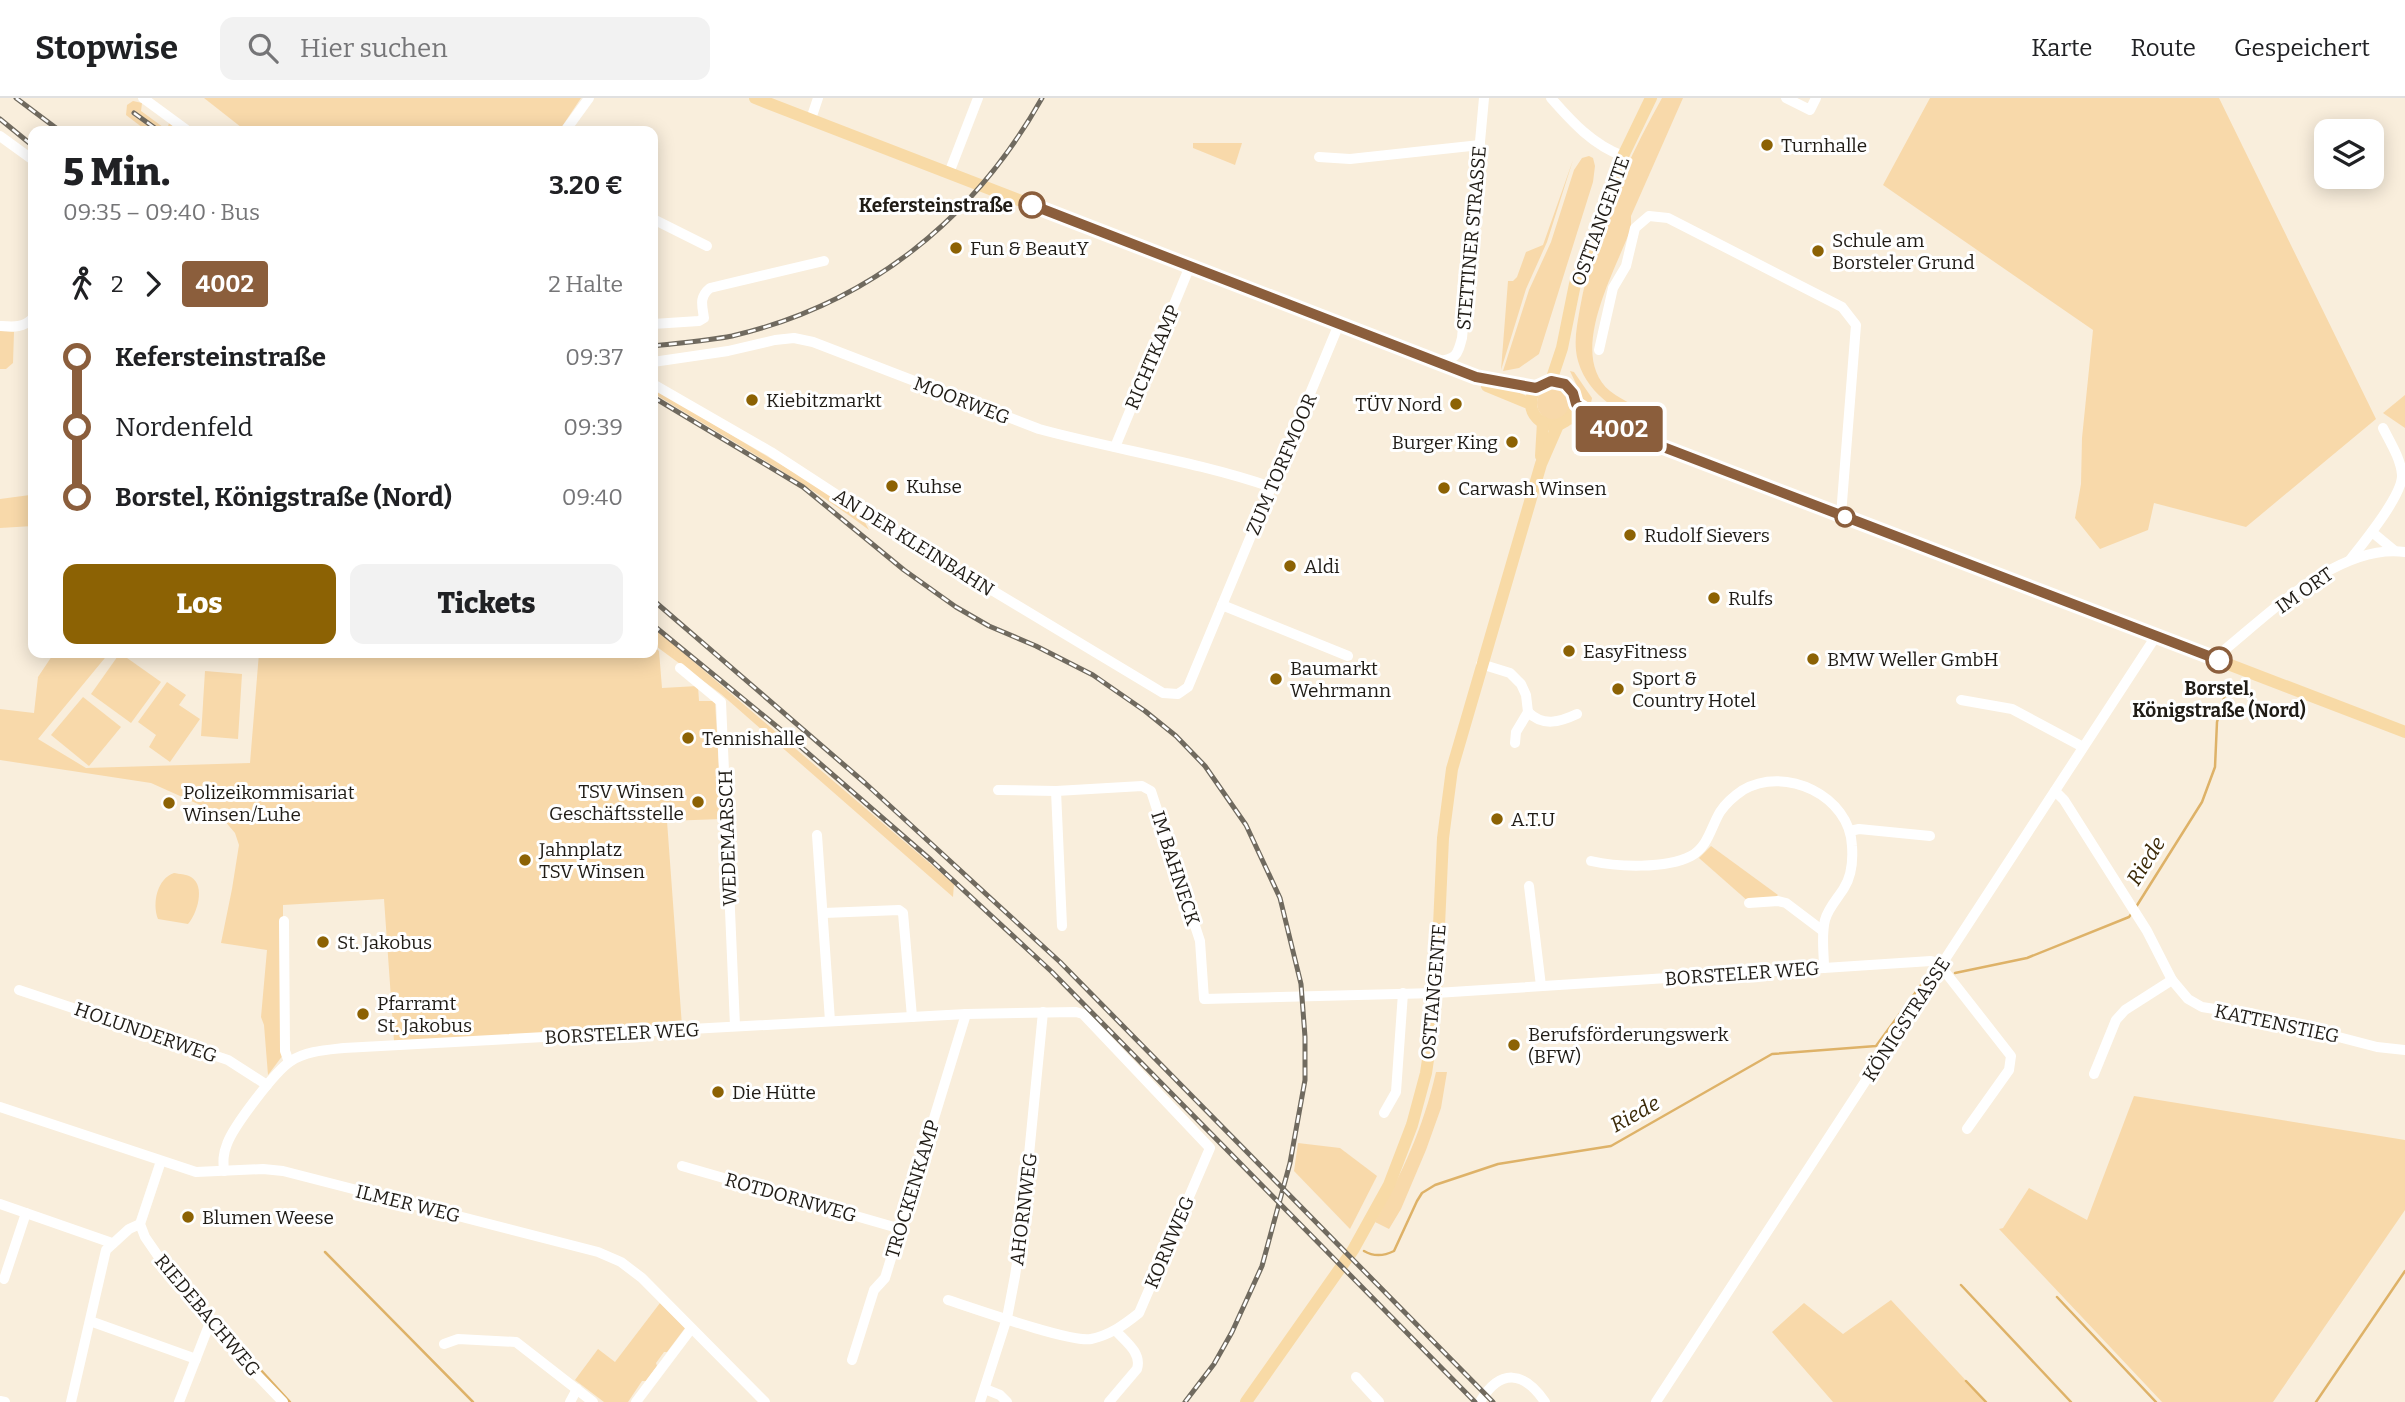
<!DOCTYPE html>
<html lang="de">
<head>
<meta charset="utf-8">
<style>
	:root { --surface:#fff; --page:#f2f2f2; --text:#202124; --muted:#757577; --line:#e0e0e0; --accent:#8c6204 }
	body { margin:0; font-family:Bitter,serif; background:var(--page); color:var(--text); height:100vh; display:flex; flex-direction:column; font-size:26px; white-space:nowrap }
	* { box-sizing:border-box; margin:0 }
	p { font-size:23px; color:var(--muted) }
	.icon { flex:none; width:38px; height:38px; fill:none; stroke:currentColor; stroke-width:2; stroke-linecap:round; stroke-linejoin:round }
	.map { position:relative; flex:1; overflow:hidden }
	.side { position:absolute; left:28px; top:28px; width:630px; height:532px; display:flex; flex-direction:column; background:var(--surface); border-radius:14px; box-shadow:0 4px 18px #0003 }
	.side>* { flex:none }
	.badge { padding:0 14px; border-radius:5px; font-size:24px; line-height:46px }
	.controls { position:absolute; left:2314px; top:21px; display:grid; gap:14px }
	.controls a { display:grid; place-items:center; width:70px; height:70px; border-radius:14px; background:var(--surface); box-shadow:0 4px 18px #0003; font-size:35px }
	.map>.badge { position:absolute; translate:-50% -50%; box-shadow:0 0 0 4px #fff }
	.legs { display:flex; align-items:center; gap:10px; height:77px; padding:0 35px; font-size:23px }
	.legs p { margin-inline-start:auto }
	.headline { display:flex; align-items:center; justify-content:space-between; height:119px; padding:0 35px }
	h1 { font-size:38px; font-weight:800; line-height:52px }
	.button { display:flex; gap:14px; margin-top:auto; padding:14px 35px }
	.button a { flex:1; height:80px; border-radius:14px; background:var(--accent); color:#fff; font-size:28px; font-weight:800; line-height:80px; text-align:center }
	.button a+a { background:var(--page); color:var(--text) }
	ul { padding:0 35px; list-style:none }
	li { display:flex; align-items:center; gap:24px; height:70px; font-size:26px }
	li i { display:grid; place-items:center; width:10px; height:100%; margin:0 9px; background:currentColor }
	li i::after { content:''; width:18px; height:18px; margin:-9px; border:5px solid; border-radius:50%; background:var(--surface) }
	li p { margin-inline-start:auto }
	li:first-child i { background:linear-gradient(#0000 50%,currentColor 0) }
	li:last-child i { background:linear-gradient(currentColor 50%,#0000 0) }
	header { display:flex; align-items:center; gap:42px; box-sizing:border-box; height:98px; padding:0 35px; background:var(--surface); border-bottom:2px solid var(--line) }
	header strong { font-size:33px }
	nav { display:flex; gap:38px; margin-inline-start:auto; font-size:24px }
	.search { width:490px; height:63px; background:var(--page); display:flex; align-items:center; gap:18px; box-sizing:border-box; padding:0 24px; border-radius:14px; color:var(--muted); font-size:26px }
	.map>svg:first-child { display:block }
	.green { fill:#f8d9aa }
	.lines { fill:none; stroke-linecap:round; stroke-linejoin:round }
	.stream { stroke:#deb268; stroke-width:2.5 }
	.minor { stroke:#fff; stroke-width:10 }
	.major { stroke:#f8daa6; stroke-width:12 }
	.rail-casing { stroke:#706a5f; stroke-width:5 }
	.rail { stroke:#fff; stroke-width:2.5; stroke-dasharray:8; stroke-linecap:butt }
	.line-1-casing { stroke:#fff; stroke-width:16 }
	.line-1 { stroke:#8b5e3c; stroke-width:10 }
	.poi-dot { fill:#8c6204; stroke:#fff; stroke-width:2.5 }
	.stop-1-dot { fill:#fff; stroke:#8b5e3c; stroke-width:3.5 }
	.labels { text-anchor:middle; stroke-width:6; stroke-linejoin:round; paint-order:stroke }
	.poi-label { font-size:19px; fill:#201c16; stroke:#fff; text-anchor:start }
	.stop-label { font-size:19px; font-weight:bold; fill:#201c16; stroke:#fff; text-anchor:end }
	.street-label { font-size:19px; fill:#201c16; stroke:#fff }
	.water-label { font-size:21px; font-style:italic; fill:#3c2a08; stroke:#fff }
</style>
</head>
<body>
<header>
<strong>Stopwise</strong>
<div class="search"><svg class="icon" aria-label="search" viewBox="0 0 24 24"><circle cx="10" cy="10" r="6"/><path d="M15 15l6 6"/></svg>Hier suchen</div>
<nav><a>Karte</a><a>Route</a><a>Gespeichert</a></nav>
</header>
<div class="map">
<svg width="2405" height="1304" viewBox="0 0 2405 1304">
	<rect width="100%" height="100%" fill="#f9eedc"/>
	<g class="green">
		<polygon points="204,0 581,0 559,33 246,33"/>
		<path d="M1662 0H1683L1631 118V130C1616 172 1566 256 1610 293 1624 304 1643 311 1659 318L1656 332C1625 318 1588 299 1578 263 1573 245 1577 228 1580 210 1593 136 1626 65 1662 0Z"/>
		<polygon points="1930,0 2219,0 2376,321 2246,429 2154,405 2148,432 2100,451 2075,420 2081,386 2082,340 2093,232 1883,87"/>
		<polygon points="133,3 142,5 141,13 167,32 169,25 179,33 162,33 133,13 131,16 156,33 147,33 126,17 127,7"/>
		<polygon points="1193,45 1242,45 1235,67 1193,50"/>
		<polygon points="1589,58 1593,60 1595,68 1593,84 1539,256 1519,270 1503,273 1529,192 1551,144 1574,72 1582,60"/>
		<polygon points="1573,62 1547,144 1526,191 1501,272 1508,183 1513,183 1517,179 1526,154 1543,147"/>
		<polygon points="0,233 14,234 13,265 6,271 0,271"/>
		<polygon points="1570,273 1574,274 1592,300 1590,310 1584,303"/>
		<circle cx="1554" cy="305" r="17"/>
		<path d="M653 290 825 393 861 417 869 432C801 381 726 340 653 295Z"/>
		<polygon points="2405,297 2405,330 2383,315"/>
		<polygon points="30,397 29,421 33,421 33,428 0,430 0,401"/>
		<polygon points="653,529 954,786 953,799 721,596 653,546"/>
		<polygon points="653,548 659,553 662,590 698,588 699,603 715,603 722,721 667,723 682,928 394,943 384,801 283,807 283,957 268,977 264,927 261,919 267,852 221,845 232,791 239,747 235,735 218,715 151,685 0,662 0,611 34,615 38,579 54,555 109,555 38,641 86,670 250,665 259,555 653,555"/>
		<polygon points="120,555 161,584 131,625 91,596"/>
		<polygon points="205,573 242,576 238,641 201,638"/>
		<polygon points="167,584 186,597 179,607 200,621 170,664 149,649 156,637 138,624"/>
		<polygon points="83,599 121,629 89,668 51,637"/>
		<polygon points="1711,748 1778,797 1772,802 1749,804 1699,760"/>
		<path d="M174 775C179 776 186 776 191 779 206 788 197 816 188 826L158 821C152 805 157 781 174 775Z"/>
		<path d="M1436 974H1447L1441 1010 1426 1052 1401 1111 1389 1131 1375 1124C1403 1073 1423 1031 1436 974Z"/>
		<polygon points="2134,998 2405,1042 2405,1112 2273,1304 2162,1304 1999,1131 2003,1130 2029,1090 2087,1122"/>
		<polygon points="1298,1045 1340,1050 1377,1078 1350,1131 1294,1073"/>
		<polygon points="1891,1202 1986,1304 1833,1304 1772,1234 1804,1205 1843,1236"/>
		<polygon points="660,1205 685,1230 667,1254 664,1254 656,1265 657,1268 646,1283 642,1283 628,1304 604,1304 575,1282 598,1251 615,1264"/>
	</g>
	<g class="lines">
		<g class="stream">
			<polyline points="2136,809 2202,704 2215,669 2217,624 2227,590"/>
			<polyline points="1955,875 2027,860 2129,819 2132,815"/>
			<path d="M1364 1153C1374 1159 1384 1158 1394 1153L1417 1103 1422 1095 1435 1087 1498 1066 1611 1048 1772 956 1876 948 1921 887"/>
			<polyline points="325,1154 473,1304"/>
			<polyline points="1961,1187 2071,1304"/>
			<polyline points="2057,1199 2156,1304"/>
			<polyline points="237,1246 290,1304"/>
			<polyline points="1966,1283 1986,1304"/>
			<polyline points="2316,1304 2405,1173"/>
		</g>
		<g class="minor">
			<polyline points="143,0 188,33"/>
			<path d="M1551 0C1572 24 1593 47 1623 58"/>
			<polyline points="1786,0 1810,12 1816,0"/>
			<polyline points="811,21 818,0"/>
			<polyline points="565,33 589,0"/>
			<polyline points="0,38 33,62"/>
			<polyline points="1319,59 1350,61 1480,47"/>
			<polyline points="949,75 978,0"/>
			<polyline points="653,121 707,148"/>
			<path d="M653 226 699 223 704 220C702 207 699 199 710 190L824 163"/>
			<path d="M0 228C14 229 23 230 33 220"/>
			<polyline points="1599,252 1613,190 1626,168 1635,130 1649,118 1668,120 1842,209 1856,227 1841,417"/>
			<path d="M653 264 728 253 775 242 794 240 813 244 1039 331C1116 352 1195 363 1271 389"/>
			<path d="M1437 264C1456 260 1457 259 1462 240L1484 0"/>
			<polyline points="653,286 771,354 877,423 1163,595 1178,596 1188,589 1339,226"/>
			<polyline points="1115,349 1190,168"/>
			<polyline points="2372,434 2395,453"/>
			<path d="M2350 462C2363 445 2403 397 2402 377 2401 361 2390 344 2383 330"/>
			<polyline points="1222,507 1348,558"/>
			<path d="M2219 562 2222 554C2269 516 2339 445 2405 454"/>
			<polyline points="1481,566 1510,575 1521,586 1526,597 1528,614 1516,634 1515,645"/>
			<polyline points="680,570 721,604 735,928"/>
			<polyline points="1961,602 2012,611 2083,649"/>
			<path d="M1528 614C1543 629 1560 624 1577 616"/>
			<polyline points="998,692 1056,693 1142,688 1151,693 1200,843 1204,901 1436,895 1931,863 1942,866 1946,875 2011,958 2009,972 1967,1031"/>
			<polyline points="1056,693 1062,828"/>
			<polyline points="2055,693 2064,702 2147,833 2172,882 2188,901 2202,909 2258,918 2377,949 2405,952"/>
			<polyline points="1850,733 1859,731 1930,738"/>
			<polyline points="817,737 830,923"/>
			<path d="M1591 763C1617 769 1666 771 1691 758 1708 749 1711 729 1720 714 1726 705 1734 698 1743 692 1785 667 1850 698 1852 748 1853 762 1851 779 1844 790 1838 800 1828 810 1825 822 1821 837 1824 855 1824 870"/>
			<polyline points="1529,788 1541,888"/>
			<polyline points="1749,805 1778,803 1786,805 1823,833"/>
			<polyline points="824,815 899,812 903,815 912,919"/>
			<polyline points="284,823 285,953 289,964"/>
			<polyline points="19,892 228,962 267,987"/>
			<polyline points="2094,976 2116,922 2125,912 2172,882"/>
			<polyline points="0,1009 196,1074 263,1071 283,1073 598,1154 621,1164 642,1180 765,1304"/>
			<polyline points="1384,1015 1396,994 1403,895"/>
			<polyline points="682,1068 901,1131"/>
			<path d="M224 1073C223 1063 223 1056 227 1046 233 1029 275 973 291 963 306 953 326 952 344 950L966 916 1076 914 1083 916 1210 1050 1139 1215C1124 1227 1110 1237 1091 1241 1071 1245 973 1210 948 1202"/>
			<polyline points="0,1106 112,1145"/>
			<polyline points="140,1126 145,1139 176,1184 211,1222 231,1250 283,1304"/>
			<polyline points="140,1126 161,1063"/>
			<polyline points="4,1181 26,1115"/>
			<polyline points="90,1223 196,1261"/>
			<polyline points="444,1246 458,1241 516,1244 593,1304"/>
			<polyline points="852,1262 874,1192 885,1180 966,916"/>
			<polyline points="1356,1279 1379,1304"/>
			<polyline points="985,1291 1000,1297 1007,1304"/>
			<polyline points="0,1303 5,1304"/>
			<polyline points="71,1304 106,1152 129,1131 140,1126"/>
			<polyline points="179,1304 211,1222"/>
			<polyline points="570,1304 577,1291"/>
			<polyline points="636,1304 691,1231"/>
			<polyline points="980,1304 1007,1220 1015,1178 1021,1138 1043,914"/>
			<path d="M1109 1304 1137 1271C1142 1255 1126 1244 1116 1233"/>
			<path d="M1480 1304C1500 1270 1524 1273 1545 1304"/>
			<polyline points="1656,1304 2156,538"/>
		</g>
		<g class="major">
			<polyline points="755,0 1476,279 1536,290"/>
			<circle cx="1553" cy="305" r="22"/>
			<polyline points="1551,283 1562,250 1575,186 1623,58 1651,0"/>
			<polyline points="1487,288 1531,306"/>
			<polyline points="1576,306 1605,325"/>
			<polyline points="1570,320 1611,329 2405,634"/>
			<polyline points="1541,358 1543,324"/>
			<polyline points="1246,1304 1353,1152 1389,1087 1412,1027 1426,975 1435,915 1443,740 1452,671 1541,366 1558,327"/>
		</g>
		<g class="rail-casing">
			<g id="rail">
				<polyline points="16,0 60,33"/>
				<polyline points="134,15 159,33"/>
				<polyline points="0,21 33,48"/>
				<path d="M653 248C679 245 706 243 732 238 869 206 974 121 1042 0"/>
				<polyline points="653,299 803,389 904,472 956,509 989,528 1036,548 1093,577 1145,613 1176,638 1205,668 1246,727 1280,800 1301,886 1305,939 1305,982 1290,1065 1262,1168 1232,1234 1214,1266 1185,1304"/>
				<polyline points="653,502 865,685 1060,864 1493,1304"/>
				<polyline points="653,527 786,636 931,762 1052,874 1475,1304"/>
			</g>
		</g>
		<use href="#rail" class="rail"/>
	</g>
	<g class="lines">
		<g class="line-1-casing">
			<polyline id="line-1" points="1032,107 1476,279 1536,290 1551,283 1565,286 1573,295 1576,306 1611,329 2219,562"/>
		</g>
		<use href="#line-1" class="line-1"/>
	</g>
	<g class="poi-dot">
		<circle cx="1767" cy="47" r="7"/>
		<circle cx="956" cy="150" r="7"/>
		<circle cx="1818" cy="153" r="7"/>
		<circle cx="752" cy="302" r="7"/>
		<circle cx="1456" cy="306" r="7"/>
		<circle cx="1512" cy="344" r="7"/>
		<circle cx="892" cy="388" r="7"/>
		<circle cx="1444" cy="390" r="7"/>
		<circle cx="1630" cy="437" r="7"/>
		<circle cx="1290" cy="468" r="7"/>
		<circle cx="1714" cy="500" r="7"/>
		<circle cx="1569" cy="553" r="7"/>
		<circle cx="1813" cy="561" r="7"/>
		<circle cx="1276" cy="581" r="7"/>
		<circle cx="1618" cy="591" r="7"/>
		<circle cx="688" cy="640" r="7"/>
		<circle cx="698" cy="704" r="7"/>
		<circle cx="169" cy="705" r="7"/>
		<circle cx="1497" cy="721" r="7"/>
		<circle cx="525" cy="762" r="7"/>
		<circle cx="323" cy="844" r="7"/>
		<circle cx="363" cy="916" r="7"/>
		<circle cx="1514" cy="947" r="7"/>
		<circle cx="718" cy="994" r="7"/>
		<circle cx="188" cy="1119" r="7"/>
	</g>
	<g class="stop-1-dot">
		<circle cx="1032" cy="107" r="12"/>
		<circle cx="1845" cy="419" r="9"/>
		<circle cx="2219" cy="562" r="12"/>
	</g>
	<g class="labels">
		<g class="poi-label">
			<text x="1781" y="54">Turnhalle</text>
			<text x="1832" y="149">Schule am<tspan x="1832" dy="22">Borsteler Grund</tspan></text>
			<text x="970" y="157">Fun &amp; BeautY</text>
			<text x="766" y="309">Kiebitzmarkt</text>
			<text x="1442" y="313" text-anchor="end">TÜV Nord</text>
			<text x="1498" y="351" text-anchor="end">Burger King</text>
			<text x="906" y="395">Kuhse</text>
			<text x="1458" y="397">Carwash Winsen</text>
			<text x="1644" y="444">Rudolf Sievers</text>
			<text x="1304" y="475">Aldi</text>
			<text x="1728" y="507">Rulfs</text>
			<text x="1583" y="560">EasyFitness</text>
			<text x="1827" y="568">BMW Weller GmbH</text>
			<text x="1290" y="577">Baumarkt<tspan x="1290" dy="22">Wehrmann</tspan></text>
			<text x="1632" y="587">Sport &amp;<tspan x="1632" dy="22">Country Hotel</tspan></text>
			<text x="702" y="647">Tennishalle</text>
			<text x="684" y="700" text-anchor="end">TSV Winsen<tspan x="684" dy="22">Geschäftsstelle</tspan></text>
			<text x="183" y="701">Polizeikommisariat<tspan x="183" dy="22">Winsen/Luhe</tspan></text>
			<text x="1511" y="728">A.T.U</text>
			<text x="539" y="758">Jahnplatz<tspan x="539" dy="22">TSV Winsen</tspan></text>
			<text x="337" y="851">St. Jakobus</text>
			<text x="377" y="912">Pfarramt<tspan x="377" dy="22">St. Jakobus</tspan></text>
			<text x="1528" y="943">Berufsförderungswerk<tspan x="1528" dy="22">(BFW)</tspan></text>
			<text x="732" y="1001">Die Hütte</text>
			<text x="202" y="1126">Blumen Weese</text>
		</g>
		<g class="stop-label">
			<text x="1013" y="114">Kefersteinstraße</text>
			<text x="2219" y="597" text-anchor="middle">Borstel,<tspan x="2219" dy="22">Königstraße (Nord)</tspan></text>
		</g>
		<g class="street-label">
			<text transform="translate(1600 123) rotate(-70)" y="7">OSTTANGENTE</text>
			<text transform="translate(1471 140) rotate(-85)" y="7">STETTINER STRASSE</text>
			<text transform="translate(1152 259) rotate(-67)" y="7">RICHTKAMP</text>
			<text transform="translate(962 302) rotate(21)" y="7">MOORWEG</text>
			<text transform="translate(1281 366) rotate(-67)" y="7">ZUM TORFMOOR</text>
			<text transform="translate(914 444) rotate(32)" y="7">AN DER KLEINBAHN</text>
			<text transform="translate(2304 492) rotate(-35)" y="7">IM ORT</text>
			<text transform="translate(727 740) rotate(-92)" y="7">WEDEMARSCH</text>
			<text transform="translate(1176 770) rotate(72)" y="7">IM BAHNECK</text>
			<text transform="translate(1742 875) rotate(-4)" y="7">BORSTELER WEG</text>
			<text transform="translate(1433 894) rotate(-85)" y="7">OSTTANGENTE</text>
			<text transform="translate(1906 921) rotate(-57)" y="7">KÖNIGSTRASSE</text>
			<text transform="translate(2277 925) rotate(12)" y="7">KATTENSTIEG</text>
			<text transform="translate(146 934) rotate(19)" y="7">HOLUNDERWEG</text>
			<text transform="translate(622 935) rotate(-3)" y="7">BORSTELER WEG</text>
			<text transform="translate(912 1091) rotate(-73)" y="7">TROCKENKAMP</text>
			<text transform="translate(791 1099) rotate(16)" y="7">ROTDORNWEG</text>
			<text transform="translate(408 1105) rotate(14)" y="7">ILMER WEG</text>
			<text transform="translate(1023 1111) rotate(-83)" y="7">AHORNWEG</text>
			<text transform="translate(1169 1144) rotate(-67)" y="7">KORNWEG</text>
			<text transform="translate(208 1217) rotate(50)" y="7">RIEDEBACHWEG</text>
		</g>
		<g class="water-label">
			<text transform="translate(2146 763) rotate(-58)" y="7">Riede</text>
			<text transform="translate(1635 1016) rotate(-29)" y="7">Riede</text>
		</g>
	</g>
</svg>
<div class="controls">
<a><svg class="icon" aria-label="layers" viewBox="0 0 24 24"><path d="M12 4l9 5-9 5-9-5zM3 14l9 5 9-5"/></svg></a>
</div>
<b class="badge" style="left:1619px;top:331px;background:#8b5e3c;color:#fff">4002</b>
<section class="side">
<div class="headline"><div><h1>5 Min.</h1><p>09:35 – 09:40 · Bus</p></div><b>3.20 €</b></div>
<div class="legs"><svg class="icon" aria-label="walk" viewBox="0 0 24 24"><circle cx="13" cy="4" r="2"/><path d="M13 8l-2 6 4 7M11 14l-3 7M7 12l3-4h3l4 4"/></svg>2<svg class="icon" aria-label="forward" viewBox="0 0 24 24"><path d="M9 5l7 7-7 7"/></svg><b class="badge" style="background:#8b5e3c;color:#fff">4002</b><p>2 Halte</p></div>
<ul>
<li><i style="color:#8b5e3c"></i><b>Kefersteinstraße</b><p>09:37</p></li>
<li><i style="color:#8b5e3c"></i><span>Nordenfeld</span><p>09:39</p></li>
<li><i style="color:#8b5e3c"></i><b>Borstel, Königstraße (Nord)</b><p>09:40</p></li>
</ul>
<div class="button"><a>Los</a><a>Tickets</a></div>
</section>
</div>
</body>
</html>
